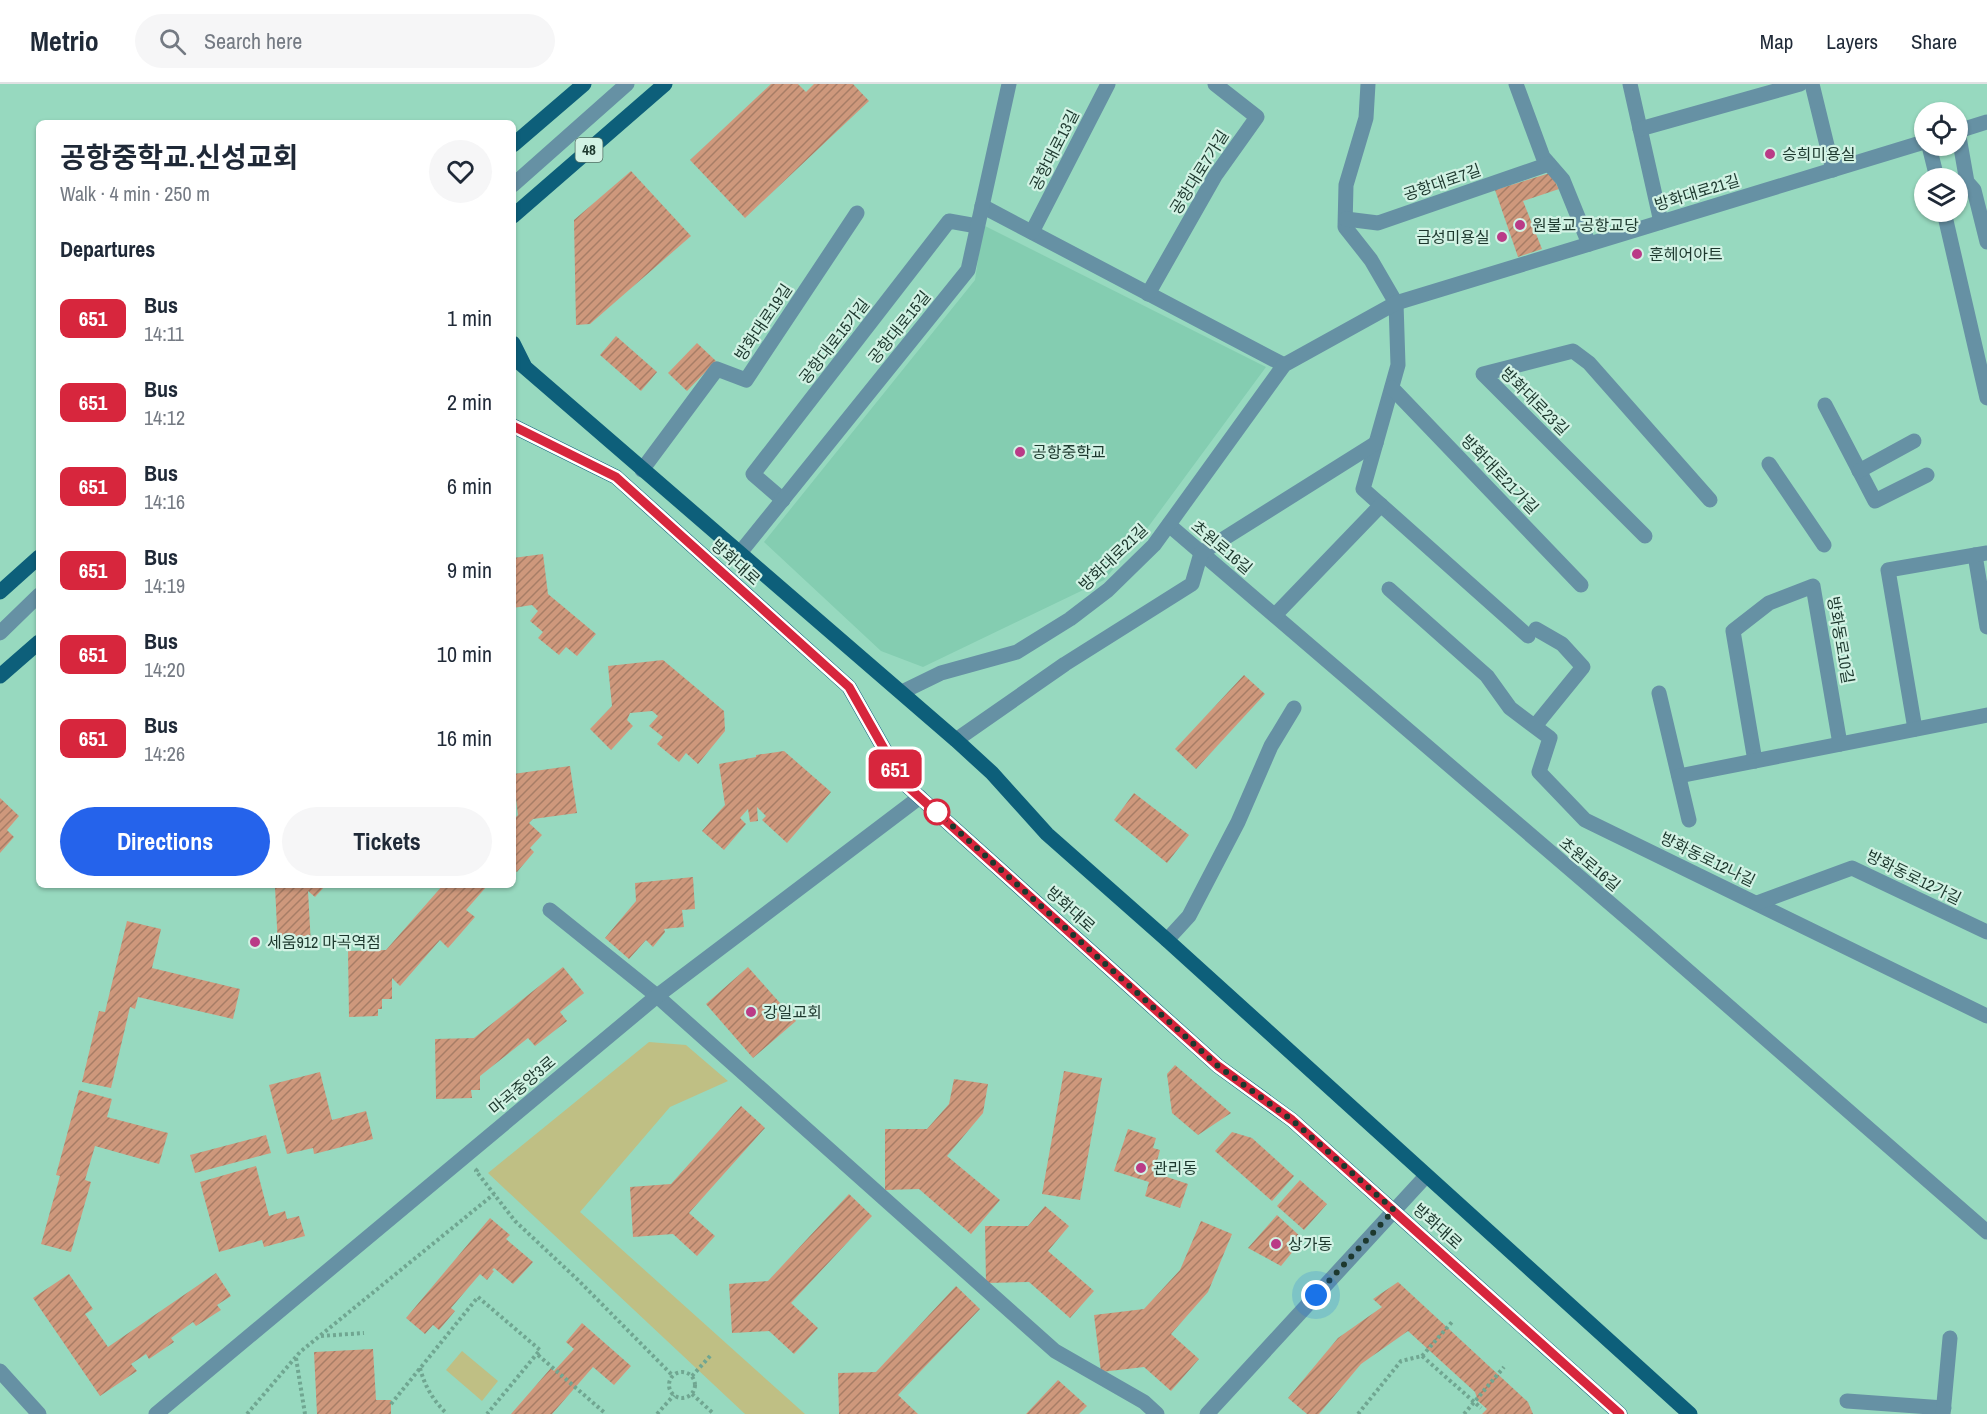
<!DOCTYPE html>
<html lang="en">
<head>
<meta charset="utf-8">
<style>
	:root { --surface:#fff; --page:#f6f6f7; --text:#1f2937; --muted:#747a83; --line:#e0e1e3; --accent:#2563eb }
	body { margin:0; font-family:"Archivo Narrow","Noto Sans KR",sans-serif; background:var(--page); color:var(--text); height:100vh; display:flex; flex-direction:column; font-size:22px; white-space:nowrap }
	* { box-sizing:border-box; margin:0 }
	p { font-size:20px; color:var(--muted) }
	.icon { flex:none; width:33px; height:33px; fill:none; stroke:currentColor; stroke-width:2; stroke-linecap:round; stroke-linejoin:round }
	.map { position:relative; flex:1; overflow:hidden }
	.sheet { position:absolute; left:36px; top:36px; width:480px; height:768px; display:flex; flex-direction:column; background:var(--surface); border-radius:9px; box-shadow:0 2px 4px #0004 }
	.sheet>* { flex:none }
	.badge { padding:0 12px; border-radius:9px; font-size:21px; line-height:39px }
	.tools { position:absolute; left:1914px; top:18px; display:grid; gap:12px }
	.tools a { display:grid; place-items:center; width:54px; height:54px; border-radius:50%; background:var(--surface); box-shadow:0 2px 4px #0004; font-size:30px }
	.you { position:absolute; width:30px; height:30px; margin:-15px; border:4px solid #fff; border-radius:50%; background:#1a73e8; box-shadow:0 0 0 9px #1a73e833 }
	.map>.badge { position:absolute; translate:-50% -50%; box-shadow:0 0 0 3px #fff }
	h2 { padding:0 24px; font-size:22px; line-height:54px }
	.round { display:grid; place-items:center; flex:none; width:63px; height:63px; border-radius:32px; background:var(--page) }
	.overview { display:flex; align-items:center; justify-content:space-between; height:102px; padding:0 24px }
	h1 { font-size:28px; font-weight:700; line-height:45px }
	.action { display:flex; gap:12px; margin-top:auto; padding:12px 24px }
	.action a { flex:1; height:69px; border-radius:36px; background:var(--accent); color:#fff; font-size:24px; font-weight:700; line-height:69px; text-align:center }
	.action a+a { background:var(--page); color:var(--text) }
	ul { padding:0; list-style:none }
	li { display:flex; align-items:center; gap:18px; height:84px; padding:0 24px }
	li div { flex:1 }
	li b { display:block; font-size:22px }
	li em { font-style:normal }
	li .badge { min-width:66px; font-weight:700; text-align:center }
	header { display:flex; align-items:center; gap:36px; box-sizing:border-box; height:84px; padding:0 30px; background:var(--surface); border-bottom:2px solid var(--line) }
	header strong { font-size:28px }
	nav { display:flex; gap:33px; margin-inline-start:auto; font-size:21px }
	.search { width:420px; height:54px; background:var(--page); display:flex; align-items:center; gap:15px; box-sizing:border-box; padding:0 21px; border-radius:33px; color:var(--muted); font-size:22px }
	.map>svg:first-child { display:block }
	.built { fill:#84cdb1 }
	.green { fill:#bfbf84 }
	.building { fill:url(#building-hatch) }
	.lines { fill:none; stroke-linecap:round; stroke-linejoin:round }
	.path { stroke:#70a691; stroke-width:4; stroke-dasharray:3 3; stroke-linecap:butt }
	.minor { stroke:#6691a4; stroke-width:15 }
	.major { stroke:#0d5f7a; stroke-width:15 }
	.line-casing { stroke:#fff; stroke-width:14 }
	.line { stroke:#d7263d; stroke-width:9 }
	.walk { stroke:#1d382e; stroke-width:6; stroke-dasharray:0 10.8 }
	.poi-dot { fill:#ba3b87; stroke:#d2f2e4; stroke-width:2 }
	.stop-dot { fill:#fff; stroke:#d7263d; stroke-width:3 }
	.labels { text-anchor:middle; stroke-width:4.5; stroke-linejoin:round; paint-order:stroke }
	.shield { fill:#d2f2e4; stroke:#537065; stroke-width:1.5 }
	.shield-label { font-size:15px; font-weight:bold; fill:#1d382e }
	.street-label { font-size:16px; fill:#1d382e; stroke:#d2f2e4 }
	.poi-label { font-size:16px; fill:#1d382e; stroke:#d2f2e4; text-anchor:start }
</style>
</head>
<body>
<header>
<strong>Metrio</strong>
<div class="search"><svg class="icon" aria-label="search" viewBox="0 0 24 24"><circle cx="10" cy="10" r="6"/><path d="M15 15l6 6"/></svg>Search here</div>
<nav><a>Map</a><a>Layers</a><a>Share</a></nav>
</header>
<div class="map">
<svg width="1987" height="1330" viewBox="0 0 1987 1330">
	<defs>
		<pattern id="building-hatch" width="6" height="6" patternUnits="userSpaceOnUse" patternTransform="scale(1.5)"><rect width="6" height="6" fill="#ce987c"/><path d="M-1 1l2-2M0 6l6-6M5 7l2-2" fill="none" stroke="#a77d66"/></pattern>
	</defs>
	<rect width="100%" height="100%" fill="#97d9bf"/>
	<polygon class="built" points="983,141 1266,283 1140,454 1104,496 923,583 881,567 764,458 975,196"/>
	<g class="green">
		<polygon points="649,958 686,961 728,997 670,1023 580,1128 805,1330 745,1330 488,1089"/>
		<polygon points="462,1267 498,1297 482,1317 446,1286"/>
	</g>
	<g class="building">
		<polygon points="771,0 798,0 806,8 814,0 853,0 869,17 745,134 690,76"/>
		<polygon points="631,87 691,152 590,240 576,241 574,136"/>
		<polygon points="1550,89 1559,105 1523,117 1542,165 1518,173 1495,106"/>
		<polygon points="616,252 657,288 641,307 600,271"/>
		<polygon points="697,259 716,277 687,307 668,289"/>
		<polygon points="543,470 548,510 596,550 577,572 566,563 559,571 538,554 543,548 530,537 538,527 532,521 513,524 513,474"/>
		<polygon points="663,576 724,627 725,647 698,680 686,669 679,678 657,660 663,653 649,642 658,632 652,627 630,629 627,636 633,642 611,666 590,645 612,622 608,582"/>
		<polygon points="1244,591 1265,610 1196,685 1175,665"/>
		<polygon points="784,667 831,708 787,759 762,736 766,732 757,723 758,737 750,738 748,725 740,734 746,740 724,766 702,747 725,721 719,680 756,673 756,671"/>
		<polygon points="570,682 577,729 533,735 529,739 542,751 530,764 534,768 517,788 513,785 513,736 518,731 513,690"/>
		<polygon points="1134,709 1189,751 1167,779 1114,736"/>
		<polygon points="0,714 19,732 7,746 14,753 0,769"/>
		<polygon points="693,793 695,825 682,826 684,843 664,845 665,848 653,863 646,856 629,875 605,854 636,817 635,799"/>
		<polygon points="285,801 326,801 315,813 308,807 311,861 278,863 275,803 284,803"/>
		<polygon points="443,801 487,802 466,826 475,833 448,864 440,856 400,902 392,894 392,915 382,915 382,925 378,925 378,932 349,933 348,867 386,866"/>
		<polygon points="127,837 161,845 152,884 240,905 233,935 138,913 135,925 130,923 111,1004 82,998 99,927 105,928"/>
		<polygon points="563,883 584,909 560,928 567,937 535,962 528,954 480,992 480,1006 471,1006 472,1014 436,1015 435,955 474,954"/>
		<polygon points="748,883 796,937 753,974 706,920"/>
		<polygon points="1175,981 1231,1029 1198,1051 1172,1029 1167,990"/>
		<polygon points="1064,987 1102,994 1080,1116 1042,1110"/>
		<polygon points="320,988 332,1036 366,1027 373,1055 314,1070 313,1064 287,1070 269,1001"/>
		<polygon points="954,995 988,1000 983,1029 947,1072 1000,1116 971,1150 919,1105 885,1106 885,1045 927,1045 949,1020"/>
		<polygon points="79,1006 112,1015 107,1033 168,1049 159,1080 95,1062 85,1096 91,1098 71,1168 41,1160 60,1092 56,1091"/>
		<polygon points="741,1022 765,1044 689,1129 715,1152 697,1172 673,1150 633,1153 630,1103 671,1100"/>
		<polygon points="1128,1045 1156,1054 1153,1064 1160,1066 1157,1077 1167,1081 1164,1092 1188,1100 1180,1124 1145,1112 1149,1098 1114,1087"/>
		<polygon points="1232,1048 1252,1054 1294,1092 1272,1117 1215,1067"/>
		<polygon points="266,1051 271,1069 195,1089 190,1071"/>
		<polygon points="256,1082 269,1132 285,1127 287,1135 299,1132 305,1152 264,1163 262,1156 219,1168 200,1098"/>
		<polygon points="1300,1096 1327,1120 1304,1146 1277,1122"/>
		<polygon points="849,1110 872,1132 791,1219 818,1244 794,1270 769,1247 732,1249 729,1200 768,1197"/>
		<polygon points="1045,1122 1069,1142 1048,1167 1094,1207 1070,1234 1029,1198 986,1199 985,1142 1028,1142"/>
		<polygon points="1277,1131 1303,1155 1281,1182 1248,1164"/>
		<polygon points="490,1134 510,1151 506,1155 533,1178 513,1200 494,1184 492,1186 494,1187 487,1196 480,1190 451,1224 455,1227 439,1246 433,1241 425,1250 406,1234"/>
		<polygon points="1201,1137 1232,1150 1208,1208 1171,1250 1199,1275 1171,1307 1144,1283 1101,1288 1094,1231 1144,1225 1180,1186"/>
		<polygon points="216,1189 231,1212 217,1221 221,1226 196,1242 193,1238 171,1254 174,1258 149,1275 146,1270 131,1280 137,1287 100,1312 33,1214 69,1190 93,1225 85,1230 108,1263"/>
		<polygon points="1398,1198 1528,1318 1533,1330 1482,1330 1487,1325 1478,1317 1475,1308 1408,1247 1361,1280 1319,1330 1307,1330 1288,1314 1338,1254 1382,1223 1373,1215"/>
		<polygon points="956,1202 980,1225 898,1311 918,1330 839,1330 838,1289 876,1288"/>
		<polygon points="582,1239 631,1282 614,1301 593,1283 552,1330 511,1330 551,1284 554,1287 574,1265 566,1258"/>
		<polygon points="373,1265 376,1316 391,1316 391,1330 317,1330 314,1268"/>
		<polygon points="1058,1296 1087,1322 1079,1330 1026,1330"/>
	</g>
	<g class="lines">
		<g class="path">
			<polyline points="478,1085 476,1087 515,1137 578,1196 673,1292"/>
			<polyline points="321,1252 364,1249"/>
			<polyline points="538,1271 606,1330"/>
			<polyline points="1422,1272 1452,1238"/>
			<polyline points="296,1274 305,1330"/>
			<path d="M420 1284C425 1303 433 1316 447 1330"/>
			<circle cx="682" cy="1301" r="13"/>
			<polyline points="692,1292 711,1271"/>
			<polyline points="692,1310 714,1330"/>
			<polyline points="391,1320 478,1213 540,1266 487,1330"/>
			<polyline points="247,1330 300,1268 494,1110"/>
			<polyline points="657,1330 674,1311"/>
			<polyline points="1358,1330 1401,1277 1422,1272 1481,1324"/>
			<polyline points="1464,1330 1504,1283"/>
		</g>
		<g class="minor">
			<polyline points="1368,0 1366,34 1346,101 1345,143 1371,176 1396,219 1398,281 1363,405 1528,552"/>
			<polyline points="1516,0 1543,73 1563,96 1589,160"/>
			<polyline points="1630,0 1661,138"/>
			<polyline points="1812,0 1833,86"/>
			<polyline points="1640,45 1800,0"/>
			<polyline points="1958,47 1967,98 1974,106 1987,158"/>
			<polyline points="1958,47 1987,38"/>
			<polyline points="1929,62 1937,94"/>
			<polyline points="513,101 627,0"/>
			<polyline points="982,122 1284,281"/>
			<polyline points="1944,128 1987,314"/>
			<polyline points="1346,135 1378,139 1549,80"/>
			<polyline points="1032,148 1108,0"/>
			<polyline points="1148,210 1215,92 1257,33 1215,0"/>
			<polyline points="1392,304 1581,501"/>
			<polyline points="1825,321 1875,417 1927,391"/>
			<polyline points="1769,380 1824,461"/>
			<polyline points="642,386 717,285 746,296 857,129"/>
			<polyline points="1859,387 1914,357"/>
			<polyline points="783,416 753,390 949,137 977,142"/>
			<polyline points="1169,441 1647,851 1987,1148"/>
			<polyline points="1645,452 1483,290 1573,267 1589,279 1710,416"/>
			<polyline points="739,470 968,186 1009,0"/>
			<polyline points="1975,471 1987,543"/>
			<polyline points="1389,505 1487,592 1510,624 1550,654 1539,688 1585,736 1987,932"/>
			<polyline points="1275,531 1381,421"/>
			<polyline points="0,549 39,511"/>
			<polyline points="902,608 941,589 1017,568 1070,535 1108,506 1154,461 1284,281 1396,219 1924,58"/>
			<polyline points="1659,609 1689,736"/>
			<polyline points="1535,642 1583,583 1562,560 1536,545"/>
			<polyline points="1915,645 1888,486 1987,469"/>
			<polyline points="956,656 1065,580 1192,500 1201,469 1376,359"/>
			<polyline points="1755,677 1733,547 1769,519 1813,502 1840,660"/>
			<polyline points="1679,692 1987,631"/>
			<polyline points="1757,819 1852,784 1987,848"/>
			<polyline points="550,826 657,912 1055,1267 1144,1318 1157,1330"/>
			<polyline points="1167,856 1189,832 1238,738 1271,662 1294,624"/>
			<polyline points="0,1287 39,1330"/>
			<polyline points="1847,1317 1944,1324"/>
			<polyline points="156,1330 657,912 920,713"/>
			<polyline points="1207,1330 1426,1092"/>
			<polyline points="1943,1330 1950,1254"/>
		</g>
		<g class="major">
			<polyline points="513,61 584,0"/>
			<polyline points="513,132 665,0"/>
			<polyline points="513,259 524,281"/>
			<polyline points="513,273 956,656 992,689 1047,750 1167,856 1690,1330"/>
			<polyline points="513,342 616,393 849,603 896,686 906,701 1218,982 1292,1036 1620,1330"/>
			<polyline points="0,508 39,473"/>
			<polyline points="0,592 39,558"/>
		</g>
	</g>
	<g class="lines">
		<g class="line-casing">
			<polyline id="line" points="513,342 616,393 849,603 896,686 906,701 1218,982 1292,1036 1620,1330"/>
		</g>
		<use href="#line" class="line"/>
		<polyline class="walk" points="937,728 1218,982 1292,1036 1394,1126 1316,1211"/>
	</g>
	<g class="poi-dot">
		<circle cx="1770" cy="70" r="6"/>
		<circle cx="1520" cy="141" r="6"/>
		<circle cx="1502" cy="153" r="6"/>
		<circle cx="1637" cy="170" r="6"/>
		<circle cx="1020" cy="368" r="6"/>
		<circle cx="255" cy="858" r="6"/>
		<circle cx="751" cy="928" r="6"/>
		<circle cx="1141" cy="1084" r="6"/>
		<circle cx="1276" cy="1160" r="6"/>
	</g>
	<circle class="stop-dot" cx="937" cy="728" r="12"/>
	<g class="labels">
		<rect class="shield" x="575.5" y="54" width="27" height="24" rx="4.5"/>
		<g class="shield-label">
			<text x="589" y="71">48</text>
		</g>
		<g class="street-label">
			<text transform="translate(1054 66) rotate(-63)" y="6">공항대로13길</text>
			<text transform="translate(1199 88) rotate(-58)" y="6">공항대로7가길</text>
			<text transform="translate(1442 98) rotate(-19)" y="6">공항대로7길</text>
			<text transform="translate(1697 108) rotate(-17)" y="6">방화대로21길</text>
			<text transform="translate(763 238) rotate(-56)" y="6">방화대로19길</text>
			<text transform="translate(899 243) rotate(-51)" y="6">공항대로15길</text>
			<text transform="translate(834 257) rotate(-52)" y="6">공항대로15가길</text>
			<text transform="translate(1535 317) rotate(45)" y="6">방화대로23길</text>
			<text transform="translate(1500 390) rotate(46)" y="6">방화대로21가길</text>
			<text transform="translate(1222 463) rotate(40)" y="6">초원로16길</text>
			<text transform="translate(1113 473) rotate(-44)" y="6">방화대로21길</text>
			<text transform="translate(736 478) rotate(42)" y="6">방화대로</text>
			<text transform="translate(1841 556) rotate(80)" y="6">방화동로10길</text>
			<text transform="translate(1708 775) rotate(26)" y="6">방화동로12나길</text>
			<text transform="translate(1590 780) rotate(40)" y="6">초원로16길</text>
			<text transform="translate(1914 793) rotate(26)" y="6">방화동로12가길</text>
			<text transform="translate(1071 825) rotate(42)" y="6">방화대로</text>
			<text transform="translate(522 1001) rotate(-40)" y="6">마곡중앙3로</text>
			<text transform="translate(1438 1142) rotate(42)" y="6">방화대로</text>
		</g>
		<g class="poi-label">
			<text x="1782" y="76">승희미용실</text>
			<text x="1532" y="147">원불교 공항교당</text>
			<text x="1490" y="159" text-anchor="end">금성미용실</text>
			<text x="1649" y="176">훈헤어아트</text>
			<text x="1032" y="374">공항중학교</text>
			<text x="267" y="864">세움912 마곡역점</text>
			<text x="763" y="934">강일교회</text>
			<text x="1153" y="1090">관리동</text>
			<text x="1288" y="1166">상가동</text>
		</g>
	</g>
</svg>
<div class="tools">
<a><svg class="icon" aria-label="locate" viewBox="0 0 24 24"><circle cx="12" cy="12" r="6"/><path d="M12 2v4M12 18v4M2 12h4M18 12h4"/></svg></a>
<a><svg class="icon" aria-label="layers" viewBox="0 0 24 24"><path d="M12 4l9 5-9 5-9-5zM3 14l9 5 9-5"/></svg></a>
</div>
<div class="you" style="left:1316px;top:1211px"></div>
<b class="badge" style="left:895px;top:685px;background:#d7263d;color:#fff">651</b>
<section class="sheet">
<div class="overview"><div><h1>공항중학교.신성교회</h1><p>Walk · 4 min · 250 m</p></div><a class="round"><svg class="icon" aria-label="heart" viewBox="0 0 24 24"><path d="M12 20l-8-8c-3-5 5-10 8-4 3-6 11-1 8 4z"/></svg></a></div>
<h2>Departures</h2>
<ul>
<li><span class="badge" style="background:#d7263d;color:#fff">651</span><div><b>Bus</b><p>14:11</p></div><em>1 min</em></li>
<li><span class="badge" style="background:#d7263d;color:#fff">651</span><div><b>Bus</b><p>14:12</p></div><em>2 min</em></li>
<li><span class="badge" style="background:#d7263d;color:#fff">651</span><div><b>Bus</b><p>14:16</p></div><em>6 min</em></li>
<li><span class="badge" style="background:#d7263d;color:#fff">651</span><div><b>Bus</b><p>14:19</p></div><em>9 min</em></li>
<li><span class="badge" style="background:#d7263d;color:#fff">651</span><div><b>Bus</b><p>14:20</p></div><em>10 min</em></li>
<li><span class="badge" style="background:#d7263d;color:#fff">651</span><div><b>Bus</b><p>14:26</p></div><em>16 min</em></li>
</ul>
<div class="action"><a>Directions</a><a>Tickets</a></div>
</section>
</div>
</body>
</html>
